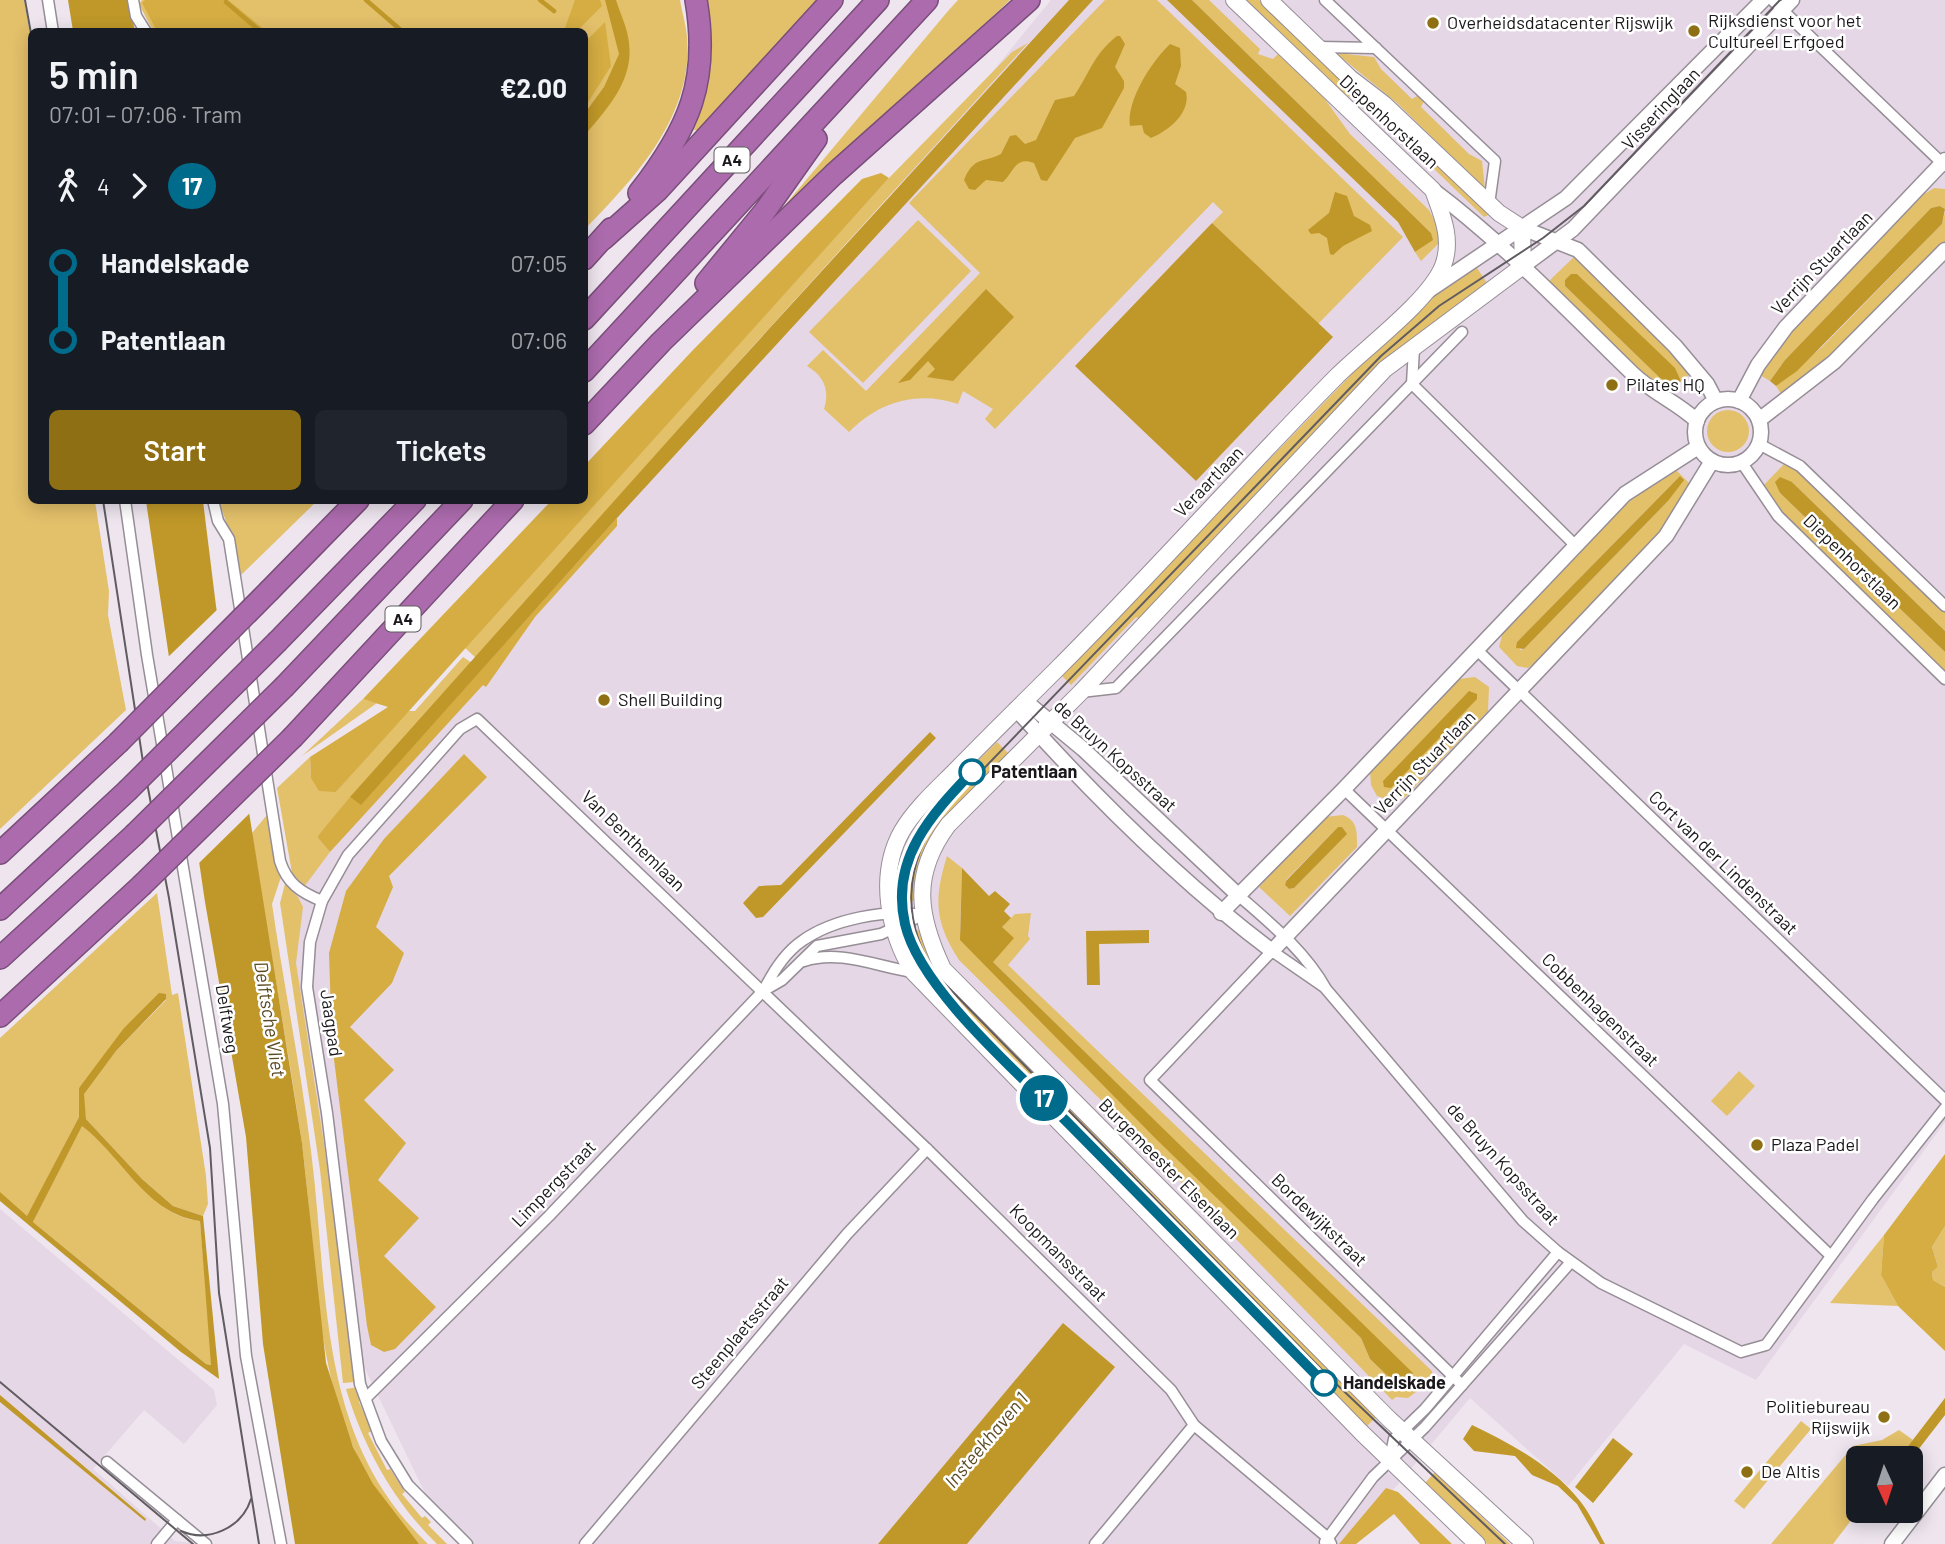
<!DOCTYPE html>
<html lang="en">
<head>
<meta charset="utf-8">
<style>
	:root { --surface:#171b24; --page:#20242c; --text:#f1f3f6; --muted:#9ea1a6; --accent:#8f6f13 }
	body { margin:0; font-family:Barlow,sans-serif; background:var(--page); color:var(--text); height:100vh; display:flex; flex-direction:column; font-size:26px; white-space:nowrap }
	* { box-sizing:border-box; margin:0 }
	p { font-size:23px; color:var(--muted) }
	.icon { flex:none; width:38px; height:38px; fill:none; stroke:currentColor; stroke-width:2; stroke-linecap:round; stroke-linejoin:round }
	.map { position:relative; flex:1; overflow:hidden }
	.details { position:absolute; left:28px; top:28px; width:560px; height:476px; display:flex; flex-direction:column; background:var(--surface); border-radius:10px; box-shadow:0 4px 18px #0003 }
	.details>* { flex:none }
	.badge { padding:0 14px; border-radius:23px; font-size:24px; line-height:46px }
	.needle { width:46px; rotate:177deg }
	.controls { position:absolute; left:1846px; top:1446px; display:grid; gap:14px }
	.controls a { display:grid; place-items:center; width:77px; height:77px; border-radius:10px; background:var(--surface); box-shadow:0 4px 18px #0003; font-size:35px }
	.map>.badge { position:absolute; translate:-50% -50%; box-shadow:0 0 0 4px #fff }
	.legs { display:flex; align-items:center; gap:10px; height:77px; padding:0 21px; font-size:23px }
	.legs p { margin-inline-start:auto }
	.headline { display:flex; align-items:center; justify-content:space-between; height:119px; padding:0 21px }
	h1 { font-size:38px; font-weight:600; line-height:52px }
	.button { display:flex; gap:14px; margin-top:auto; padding:14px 21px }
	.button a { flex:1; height:80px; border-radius:10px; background:var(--accent); color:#fff; font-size:28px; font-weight:600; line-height:80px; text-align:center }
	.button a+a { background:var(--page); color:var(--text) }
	ul { padding:0 21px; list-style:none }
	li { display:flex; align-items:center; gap:24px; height:77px; font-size:26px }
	li i { display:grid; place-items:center; width:10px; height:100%; margin:0 9px; background:currentColor }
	li i::after { content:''; width:18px; height:18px; margin:-9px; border:5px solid; border-radius:50%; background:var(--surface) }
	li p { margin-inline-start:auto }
	li:first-child i { background:linear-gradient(#0000 50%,currentColor 0) }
	li:last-child i { background:linear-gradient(currentColor 50%,#0000 0) }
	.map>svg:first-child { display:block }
	.built { fill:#e5d7e5 }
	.green { fill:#e3c06a; fill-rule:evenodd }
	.forest { fill:#d5ad43 }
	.water { fill:#c09829; fill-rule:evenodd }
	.pier { fill:#eee5ee }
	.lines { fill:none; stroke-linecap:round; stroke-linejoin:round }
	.stream { stroke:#c09829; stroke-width:4.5 }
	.minor-casing { stroke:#968e96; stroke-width:13 }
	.tertiary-casing { stroke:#968e96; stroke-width:17 }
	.secondary-casing { stroke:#968e96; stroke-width:18 }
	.motorway-casing { stroke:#794e7a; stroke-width:24 }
	.minor { stroke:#fff; stroke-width:10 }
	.tertiary { stroke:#fff; stroke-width:14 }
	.secondary { stroke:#fff; stroke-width:16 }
	.motorway { stroke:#ac6bad; stroke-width:21 }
	.tram { stroke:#615c61; stroke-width:2 }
	.motorway-bridge-casing { stroke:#794e7a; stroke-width:24; stroke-linecap:butt }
	.motorway-bridge { stroke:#ac6bad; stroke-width:21 }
	.line-1-casing { stroke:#fff; stroke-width:16 }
	.line-1 { stroke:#006b8b; stroke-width:10 }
	.poi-dot { fill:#8f6f13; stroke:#fff; stroke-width:2.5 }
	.stop-1-dot { fill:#fff; stroke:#006b8b; stroke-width:3.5 }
	.labels { text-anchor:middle; stroke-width:5; stroke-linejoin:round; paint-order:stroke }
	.shield { fill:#fff; stroke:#5f5d5f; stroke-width:2 }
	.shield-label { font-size:16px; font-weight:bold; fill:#1b181b }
	.poi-label { font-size:18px; fill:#1b181b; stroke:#fff; text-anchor:start }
	.street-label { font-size:18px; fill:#1b181b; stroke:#fff }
	.stop-label { font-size:18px; font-weight:bold; fill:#1b181b; stroke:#fff; text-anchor:start }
	.water-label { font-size:19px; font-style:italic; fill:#5b4a20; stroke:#fff }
</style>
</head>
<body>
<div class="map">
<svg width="1945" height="1544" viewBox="0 0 1945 1544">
	<rect width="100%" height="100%" fill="#eee5ee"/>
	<g class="built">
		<polygon points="1051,0 1945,0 1945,1122 1756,1380 1684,1344 1568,1486 1470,1398 1348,1544 459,1544 437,1518 358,1354 284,896 411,760 564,576 815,289"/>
		<polygon points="0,1209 214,1390 217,1405 184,1444 144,1410 93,1469 175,1541 199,1544 0,1544"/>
	</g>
	<g class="green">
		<polygon points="0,0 24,0 32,45 32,500 95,501 109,591 108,615 126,710 0,829"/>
		<path d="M142 0H680C682 12 686 25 687 37 694 115 635 178 585 229L584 32 153 31 139 4Z"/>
		<path d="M706 0H820L700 131 694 130C710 87 717 45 706 0Z"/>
		<polygon points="958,0 1010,0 749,248 948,11"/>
		<path d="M1105 0H1157L1403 237 1318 324 1212 223 1223 212 1213 202 995 429 985 419 993 409 963 391 958 404C918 390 878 402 849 432L824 409C830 390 824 376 807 366L823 350 866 391 980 273 909 203Z"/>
		<polygon points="1192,0 1209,0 1260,49 1258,54 1273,59 1278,54 1324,98 1350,134 1429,210 1438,227 1440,242 1421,261 1415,252 1432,240 1431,233"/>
		<polygon points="1245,0 1259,0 1351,89 1371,101 1490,214 1484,217 1382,119 1339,90"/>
		<polygon points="1028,43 706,398 476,658 464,647 889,178 1012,52"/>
		<polygon points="1336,53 1374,57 1381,69 1412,99 1417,96 1424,101 1421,107 1469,154 1482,161 1485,189 1397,103"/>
		<polygon points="1934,188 1945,189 1945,209 1941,206 1931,208 1785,360 1770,381 1760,375 1782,341 1923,191 1926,193"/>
		<polygon points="1945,212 1945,243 1865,326 1783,397 1776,386 1822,347 1942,224"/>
		<polygon points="918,220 971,271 863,383 809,332"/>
		<polygon points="1575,256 1593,270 1691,373 1681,381 1674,368 1577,274 1565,280 1565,286 1660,378 1676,386 1668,397 1549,285 1550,280"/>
		<path d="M1475 265 1487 283C1411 335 1348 398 1285 464 1235 515 1187 566 1140 620L1136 617 1071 685 1061 675 1379 346 1438 292Z"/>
		<circle cx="1728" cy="431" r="21"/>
		<polygon points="1786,462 1803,474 1945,611 1945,631 1792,482 1780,493 1945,652 1945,671 1785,517 1762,487"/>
		<path d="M1674 468 1693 487 1655 542 1536 662 1528 668 1517 666 1499 647 1503 632 1608 523 1606 519ZM1680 476 1668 501 1524 649 1520 650 1517 642Z"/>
		<polygon points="219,501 317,501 239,577 235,548"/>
		<polygon points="463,657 472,663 317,837 330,852 304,887 292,873 277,788 310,757 311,778 336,792 407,711 415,711"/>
		<polygon points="1475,677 1489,687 1488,711 1404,798 1389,800 1377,796 1371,785 1370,771 1459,679"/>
		<polygon points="363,699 377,703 302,756"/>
		<path d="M997 742 1008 753 953 811 914 900 908 904H898C893 896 896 887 898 877 908 820 958 782 997 742Z"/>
		<path d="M267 815 281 877 272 904C284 987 301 1069 311 1151 329 1292 316 1438 428 1544H419C308 1433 321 1281 301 1137 286 1035 267 935 252 833Z"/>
		<path d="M1343 815C1358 821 1357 832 1357 847L1290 916 1259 887 1325 817ZM1338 827H1342L1346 834 1294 888 1289 889 1285 885 1286 880Z"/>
		<path d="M947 856 962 868 960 933 1361 1338 1370 1359 1399 1387 1412 1373 992 961 1002 927 1015 914 1031 913 1028 936 1030 939 1008 965 1432 1371 1433 1379 1408 1398 1396 1397 1392 1400 1110 1109 959 960C934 921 934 899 947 856Z"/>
		<polygon points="285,884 298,897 303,907 296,963 334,1208 355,1382 343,1383 320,1170 280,903"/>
		<polygon points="157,893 172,995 178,993 206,1176 208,1204 203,1216 173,1206 142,1179 86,1119 83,1094 116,1051 166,1000 165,994 79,1088 79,1117 27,1217 0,1193 0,1038"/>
		<polygon points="907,928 918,930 930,957 1320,1355 1317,1358 1376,1417 1366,1427 918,970 902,933"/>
		<polygon points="1739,1071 1755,1086 1727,1116 1711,1101"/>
		<path d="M82 1125C94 1136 109 1147 119 1159 140 1186 164 1218 200 1221L212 1365 206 1364 33 1222Z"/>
		<polygon points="1945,1226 1945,1287 1933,1280 1932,1272 1938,1267 1932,1247"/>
		<polygon points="1884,1235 1881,1275 1898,1306 1830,1303"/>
		<path d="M359 1387V1402L372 1431 368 1433 387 1470 390 1469 405 1492 402 1494 422 1518 425 1516 431 1522 428 1525 447 1544H437C393 1501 364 1448 346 1389Z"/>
		<polygon points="1801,1421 1811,1429 1744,1509 1734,1501"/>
		<polygon points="1899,1430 1913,1440 1899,1458 1858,1458 1859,1510 1833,1544 1771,1544 1853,1446 1882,1440"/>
		<polygon points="1435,1472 1510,1544 1487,1544 1425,1483"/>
	</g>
	<g class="forest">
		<polygon points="145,0 228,0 266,31 157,31 142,3"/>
		<polygon points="575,0 600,0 602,6 577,31 564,31"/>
		<polygon points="605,22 611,66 585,107 585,42"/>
		<polygon points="881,173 889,178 336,792 319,791 311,778 310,757 388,707 363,699 551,501 584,500 585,465 693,350 862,179"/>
		<polygon points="617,518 617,526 535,617 486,687 483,685 330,852 317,837 350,797 361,804"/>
		<polygon points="464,754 487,777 389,876 393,887 376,927 404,953 392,983 350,1027 394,1070 364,1100 406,1143 378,1180 419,1218 384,1256 436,1307 395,1349 384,1352 371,1345 367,1326 332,1043 329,953 346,891 384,839"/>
		<polygon points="1945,1154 1945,1226 1932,1247 1938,1267 1932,1272 1933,1280 1945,1287 1945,1351 1898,1306 1881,1275 1884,1235"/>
		<polygon points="1386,1488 1398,1492 1452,1544 1420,1544 1394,1514 1356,1544 1339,1544"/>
	</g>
	<g class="water">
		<polygon points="68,0 128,0 135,31 73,31"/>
		<path d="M605 0H616C620 13 628 29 629 43 634 80 607 109 585 135V113L604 87 619 54Z"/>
		<polygon points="1069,0 1093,0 617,518 361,805 350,797 706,398"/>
		<polygon points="1167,0 1192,0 1431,233 1433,240 1415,252 1398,222"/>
		<path d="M1117 36H1120L1125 44 1115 67 1124 81V88L1102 128 1075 138 1047 181 1041 180 1034 163C1015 156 1014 172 1003 182L986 180 975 190 969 189 964 180C974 156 983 163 1001 154L1010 136 1016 135 1025 144 1036 140 1055 100 1074 96C1091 71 1093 55 1117 36Z"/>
		<path d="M1170 44 1180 48 1181 66 1175 84 1186 92C1191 113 1168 131 1151 138L1144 133 1142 125 1130 126C1126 101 1152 61 1170 44Z"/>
		<polygon points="1335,192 1347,196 1354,216 1370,225 1372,231 1343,246 1333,255 1330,254 1327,238 1319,233 1311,234 1308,230 1329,213"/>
		<polygon points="1940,206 1945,209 1942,224 1797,371 1776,386 1770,381 1785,360 1931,208"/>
		<polygon points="1212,223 1333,337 1196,481 1075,366"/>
		<polygon points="1571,274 1577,274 1675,368 1681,381 1676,386 1660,378 1565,286 1565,280"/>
		<polygon points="986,289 1014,317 953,381 927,377 935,369 928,361 910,380 898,383"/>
		<polygon points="1680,476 1684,480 1668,501 1524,649 1516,648 1517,642"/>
		<polygon points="1780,477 1792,482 1945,631 1945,652 1780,493 1775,482"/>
		<polygon points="146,501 203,501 216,606 302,1143 326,1363 353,1447 373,1484 419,1544 295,1544 263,1344 246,1137 205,902"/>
		<polygon points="1469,691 1477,694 1477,699 1391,788 1384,787 1383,781"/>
		<polygon points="930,732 936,738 763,917 756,918 743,903 759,886 781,885"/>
		<polygon points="1338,827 1342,827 1347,834 1294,888 1289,889 1285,885 1286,881"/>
		<polygon points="962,868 989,896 995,891 1010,904 1004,911 1011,918 1002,927 1014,938 993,962 1413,1373 1404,1387 1399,1387 1370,1359 1361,1338 1155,1138 960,940"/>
		<polygon points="1149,930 1149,943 1099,944 1100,985 1087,985 1086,931"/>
		<path d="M159 993 166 994V999L116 1051 84 1094 86 1119 142 1179 173 1206 203 1216 219 1379 181 1352 0 1201V1192L27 1216 79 1117V1088L124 1028ZM82 1126C123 1157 146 1214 200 1221L211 1365 206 1364 33 1222Z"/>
		<polygon points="1063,1323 1115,1367 967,1544 878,1544"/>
		<polygon points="0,1395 146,1519 145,1521 0,1402"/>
		<polygon points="1945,1398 1945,1415 1911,1459 1899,1458"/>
		<path d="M1472 1425C1512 1444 1552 1466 1580 1501 1590 1513 1597 1530 1605 1544H1600L1577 1504 1558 1486 1532 1475 1515 1456 1474 1451 1463 1439Z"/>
		<polygon points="1613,1438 1633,1454 1593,1503 1575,1487"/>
	</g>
	<polygon class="pier" points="220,607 252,811 196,866 166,659"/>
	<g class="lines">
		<g class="stream">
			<polyline points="366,0 403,32"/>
			<polyline points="540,0 554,11"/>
			<polyline points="226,2 261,32"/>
		</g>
		<g class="minor-casing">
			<g id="minor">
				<polyline points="48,0 53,32"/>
				<polyline points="133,0 136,16 146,32"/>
				<polyline points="1325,0 1495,161 1489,204"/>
				<polyline points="1772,0 1945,166"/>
				<polyline points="1318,47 1376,48"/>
				<polyline points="1412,384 1575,545"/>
				<polyline points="1412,384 1414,348"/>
				<polyline points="1759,444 1800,466 1945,606"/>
				<polyline points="1742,463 1778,516 1945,679"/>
				<polyline points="125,500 147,655 223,1104 246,1356 281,1544"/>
				<path d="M213 500 218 521 229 539 280 861C287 883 300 892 322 901"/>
				<polyline points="1477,650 1945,1100"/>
				<polyline points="1081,692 1116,688 1462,332"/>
				<polyline points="1344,789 1831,1256"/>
				<path d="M1238 895C1270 923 1305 951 1326 989L1523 1221 1558 1252 1601 1283 1741 1352 1766 1345 1873 1199 1945 1108"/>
				<path d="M804 961C840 949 878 967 913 972"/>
				<polyline points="1324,987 1272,951 1150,1080 1462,1385"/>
				<path d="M765 988C773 972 786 952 802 941 833 919 885 909 923 915"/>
				<polyline points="367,1397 549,1216 763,991 782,980 817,946 881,934 923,915"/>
				<polyline points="1390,1459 1394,1439 1425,1409 1558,1252"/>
				<polyline points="107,1462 206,1544"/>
				<polyline points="1325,1542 1373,1477 1425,1427 1570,1263"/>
				<polyline points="157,1544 177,1520"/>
				<polyline points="467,1544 408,1485 381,1441 360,1384 327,1113 307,987 310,942 322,901 348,855 460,729 477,719 927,1149 1171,1390 1194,1425 1328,1538 1331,1544"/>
				<polyline points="585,1544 847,1234 927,1149"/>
				<polyline points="1095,1544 1194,1425"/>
			</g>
		</g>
		<g class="tertiary-casing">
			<g id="tertiary">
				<path d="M1433 190C1506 245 1568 311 1633 374 1653 393 1678 403 1697 421"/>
				<polyline points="1522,228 1578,250 1675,346 1707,384 1716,401"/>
				<polyline points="1523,266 1573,229 1792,0"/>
				<polyline points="1428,291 1566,198 1763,0"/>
				<circle cx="1728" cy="432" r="33"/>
				<polyline points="1739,401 1758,365 1786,327 1945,160"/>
				<polyline points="1759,420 1834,362 1945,250"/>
				<polyline points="1025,701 1083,749 1238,895"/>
				<path d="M1016 709C1094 796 1179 881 1272 951L1666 536 1712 461"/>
				<polyline points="1221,913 1344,789 1625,494 1698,447"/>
				<polyline points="1892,1544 1945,1475"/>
			</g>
		</g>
		<g class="secondary-casing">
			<g id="secondary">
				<path d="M1234 0 1433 190C1442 215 1453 239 1443 266 1429 301 1365 348 1337 376 1242 472 1154 572 1059 667 1024 702 989 736 954 772 936 790 915 809 902 831 877 875 889 932 913 972L1362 1433 1477 1544"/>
				<path d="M1269 0 1350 78 1384 104 1499 213 1522 228 1523 266 1385 369 1081 692 948 825C911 875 918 916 943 969L1389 1419 1525 1544"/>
			</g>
		</g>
		<g class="motorway-casing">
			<g id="motorway">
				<path d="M639 193C689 129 710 81 696 0"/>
				<polyline points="603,239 658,190 832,0"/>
				<polyline points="584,259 611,229"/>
				<polyline points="706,283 765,211 816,139"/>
				<polyline points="584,319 878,0"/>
				<polyline points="584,371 927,0"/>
				<polyline points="584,424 661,342 833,175 1029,0"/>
				<polyline points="270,590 358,500"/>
				<polyline points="278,641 415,500"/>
				<polyline points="285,686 462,500"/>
				<polyline points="293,737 513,500"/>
				<polyline points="0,853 118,743"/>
				<polyline points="0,909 127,791"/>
				<polyline points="0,958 134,835"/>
				<polyline points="0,1016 141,886"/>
			</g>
		</g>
		<use href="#minor" class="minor"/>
		<use href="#tertiary" class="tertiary"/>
		<use href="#secondary" class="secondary"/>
		<use href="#motorway" class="motorway"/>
		<g class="tram">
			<polyline points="25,0 32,39"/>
			<polyline points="103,500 143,762 169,898 210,1148 219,1293 259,1544"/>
			<polyline points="0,1382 193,1544"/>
			<path d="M181 1531C208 1543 242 1528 251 1499"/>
			<path d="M1505 1544 1330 1378 939 978C900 924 903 864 943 811L1381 356 1439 306 1543 238 1584 206 1780 0"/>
		</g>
		<g class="motorway-bridge-casing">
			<g id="motorway-bridge">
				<polyline points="118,743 270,590"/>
				<polyline points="127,791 278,641"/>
				<polyline points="134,835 285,686"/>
				<polyline points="141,886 293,737"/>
			</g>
		</g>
		<use href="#motorway-bridge" class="motorway-bridge"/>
	</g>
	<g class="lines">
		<g class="line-1-casing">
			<path id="line-1" d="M972 772C931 815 890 859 905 924 920 990 1022 1076 1071 1126 1156 1212 1240 1297 1324 1383"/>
		</g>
		<use href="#line-1" class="line-1"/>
	</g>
	<g class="poi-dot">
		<circle cx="1433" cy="23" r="7"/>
		<circle cx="1694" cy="31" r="7"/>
		<circle cx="1612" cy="385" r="7"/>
		<circle cx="604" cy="700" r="7"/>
		<circle cx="1757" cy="1145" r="7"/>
		<circle cx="1884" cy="1417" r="7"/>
		<circle cx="1747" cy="1472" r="7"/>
	</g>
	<g class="stop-1-dot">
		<circle cx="972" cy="772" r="12"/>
		<circle cx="1324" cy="1383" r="12"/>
	</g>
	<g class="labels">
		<g class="shield">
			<rect x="714.5" y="147.5" width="35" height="25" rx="5"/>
			<rect x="385.5" y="606.5" width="35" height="25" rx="5"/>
		</g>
		<g class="shield-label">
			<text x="732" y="166">A4</text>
			<text x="403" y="625">A4</text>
		</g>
		<g class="poi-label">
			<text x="1708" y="27">Rijksdienst voor het<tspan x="1708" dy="21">Cultureel Erfgoed</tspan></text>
			<text x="1447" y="29">Overheidsdatacenter Rijswijk</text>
			<text x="1626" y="391">Pilates HQ</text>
			<text x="618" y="706">Shell Building</text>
			<text x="1771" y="1151">Plaza Padel</text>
			<text x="1870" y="1413" text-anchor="end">Politiebureau<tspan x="1870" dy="21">Rijswijk</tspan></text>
			<text x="1761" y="1478">De Altis</text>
		</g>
		<g class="street-label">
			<text transform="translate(1661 109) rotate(-47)" y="6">Visseringlaan</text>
			<text transform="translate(1389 122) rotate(43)" y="6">Diepenhorstlaan</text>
			<text transform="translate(1822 263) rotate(-46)" y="6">Verrijn Stuartlaan</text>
			<text transform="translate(1209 482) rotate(-46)" y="6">Veraartlaan</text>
			<text transform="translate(1852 562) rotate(44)" y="6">Diepenhorstlaan</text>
			<text transform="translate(1115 756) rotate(42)" y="6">de Bruyn Kopsstraat</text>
			<text transform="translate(1425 763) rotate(-46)" y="6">Verrijn Stuartlaan</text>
			<text transform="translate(633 841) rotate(44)" y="6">Van Benthemlaan</text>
			<text transform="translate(1723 863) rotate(44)" y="6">Cort van der Lindenstraat</text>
			<text transform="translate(1600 1010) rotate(44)" y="6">Cobbenhagenstraat</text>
			<text transform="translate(227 1019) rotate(81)" y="6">Delftweg</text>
			<text transform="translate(331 1023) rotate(82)" y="6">Jaagpad</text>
			<text transform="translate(1503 1164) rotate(48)" y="6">de Bruyn Kopsstraat</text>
			<text transform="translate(1169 1169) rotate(45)" y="6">Burgemeester Elsenlaan</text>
			<text transform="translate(554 1184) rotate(-46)" y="6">Limpergstraat</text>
			<text transform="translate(1319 1220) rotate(44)" y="6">Bordewijkstraat</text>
			<text transform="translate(1058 1253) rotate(45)" y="6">Koopmansstraat</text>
			<text transform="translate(740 1333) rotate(-50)" y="6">Steenplaetsstraat</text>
		</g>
		<g class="stop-label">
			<text x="991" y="778">Patentlaan</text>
			<text x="1343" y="1389">Handelskade</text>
		</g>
		<g class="water-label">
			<text transform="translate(270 1019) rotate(81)" y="7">Delftsche Vliet</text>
			<text transform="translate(986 1440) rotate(-50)" y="7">Insteekhaven 1</text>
		</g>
	</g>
</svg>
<div class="controls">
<a><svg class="needle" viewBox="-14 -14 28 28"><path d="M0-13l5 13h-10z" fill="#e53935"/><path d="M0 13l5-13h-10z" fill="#9ea1a6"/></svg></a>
</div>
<b class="badge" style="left:1044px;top:1098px;background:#006b8b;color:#fff">17</b>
<section class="details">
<div class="headline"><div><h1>5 min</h1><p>07:01 – 07:06 · Tram</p></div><b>€2.00</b></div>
<div class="legs"><svg class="icon" aria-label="walk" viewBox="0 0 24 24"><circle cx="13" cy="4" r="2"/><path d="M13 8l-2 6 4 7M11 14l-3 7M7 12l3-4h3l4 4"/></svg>4<svg class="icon" aria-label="forward" viewBox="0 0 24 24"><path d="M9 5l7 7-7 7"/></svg><b class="badge" style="background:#006b8b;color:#fff">17</b></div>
<ul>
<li><i style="color:#006b8b"></i><b>Handelskade</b><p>07:05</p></li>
<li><i style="color:#006b8b"></i><b>Patentlaan</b><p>07:06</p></li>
</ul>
<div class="button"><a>Start</a><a>Tickets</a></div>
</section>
</div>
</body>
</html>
